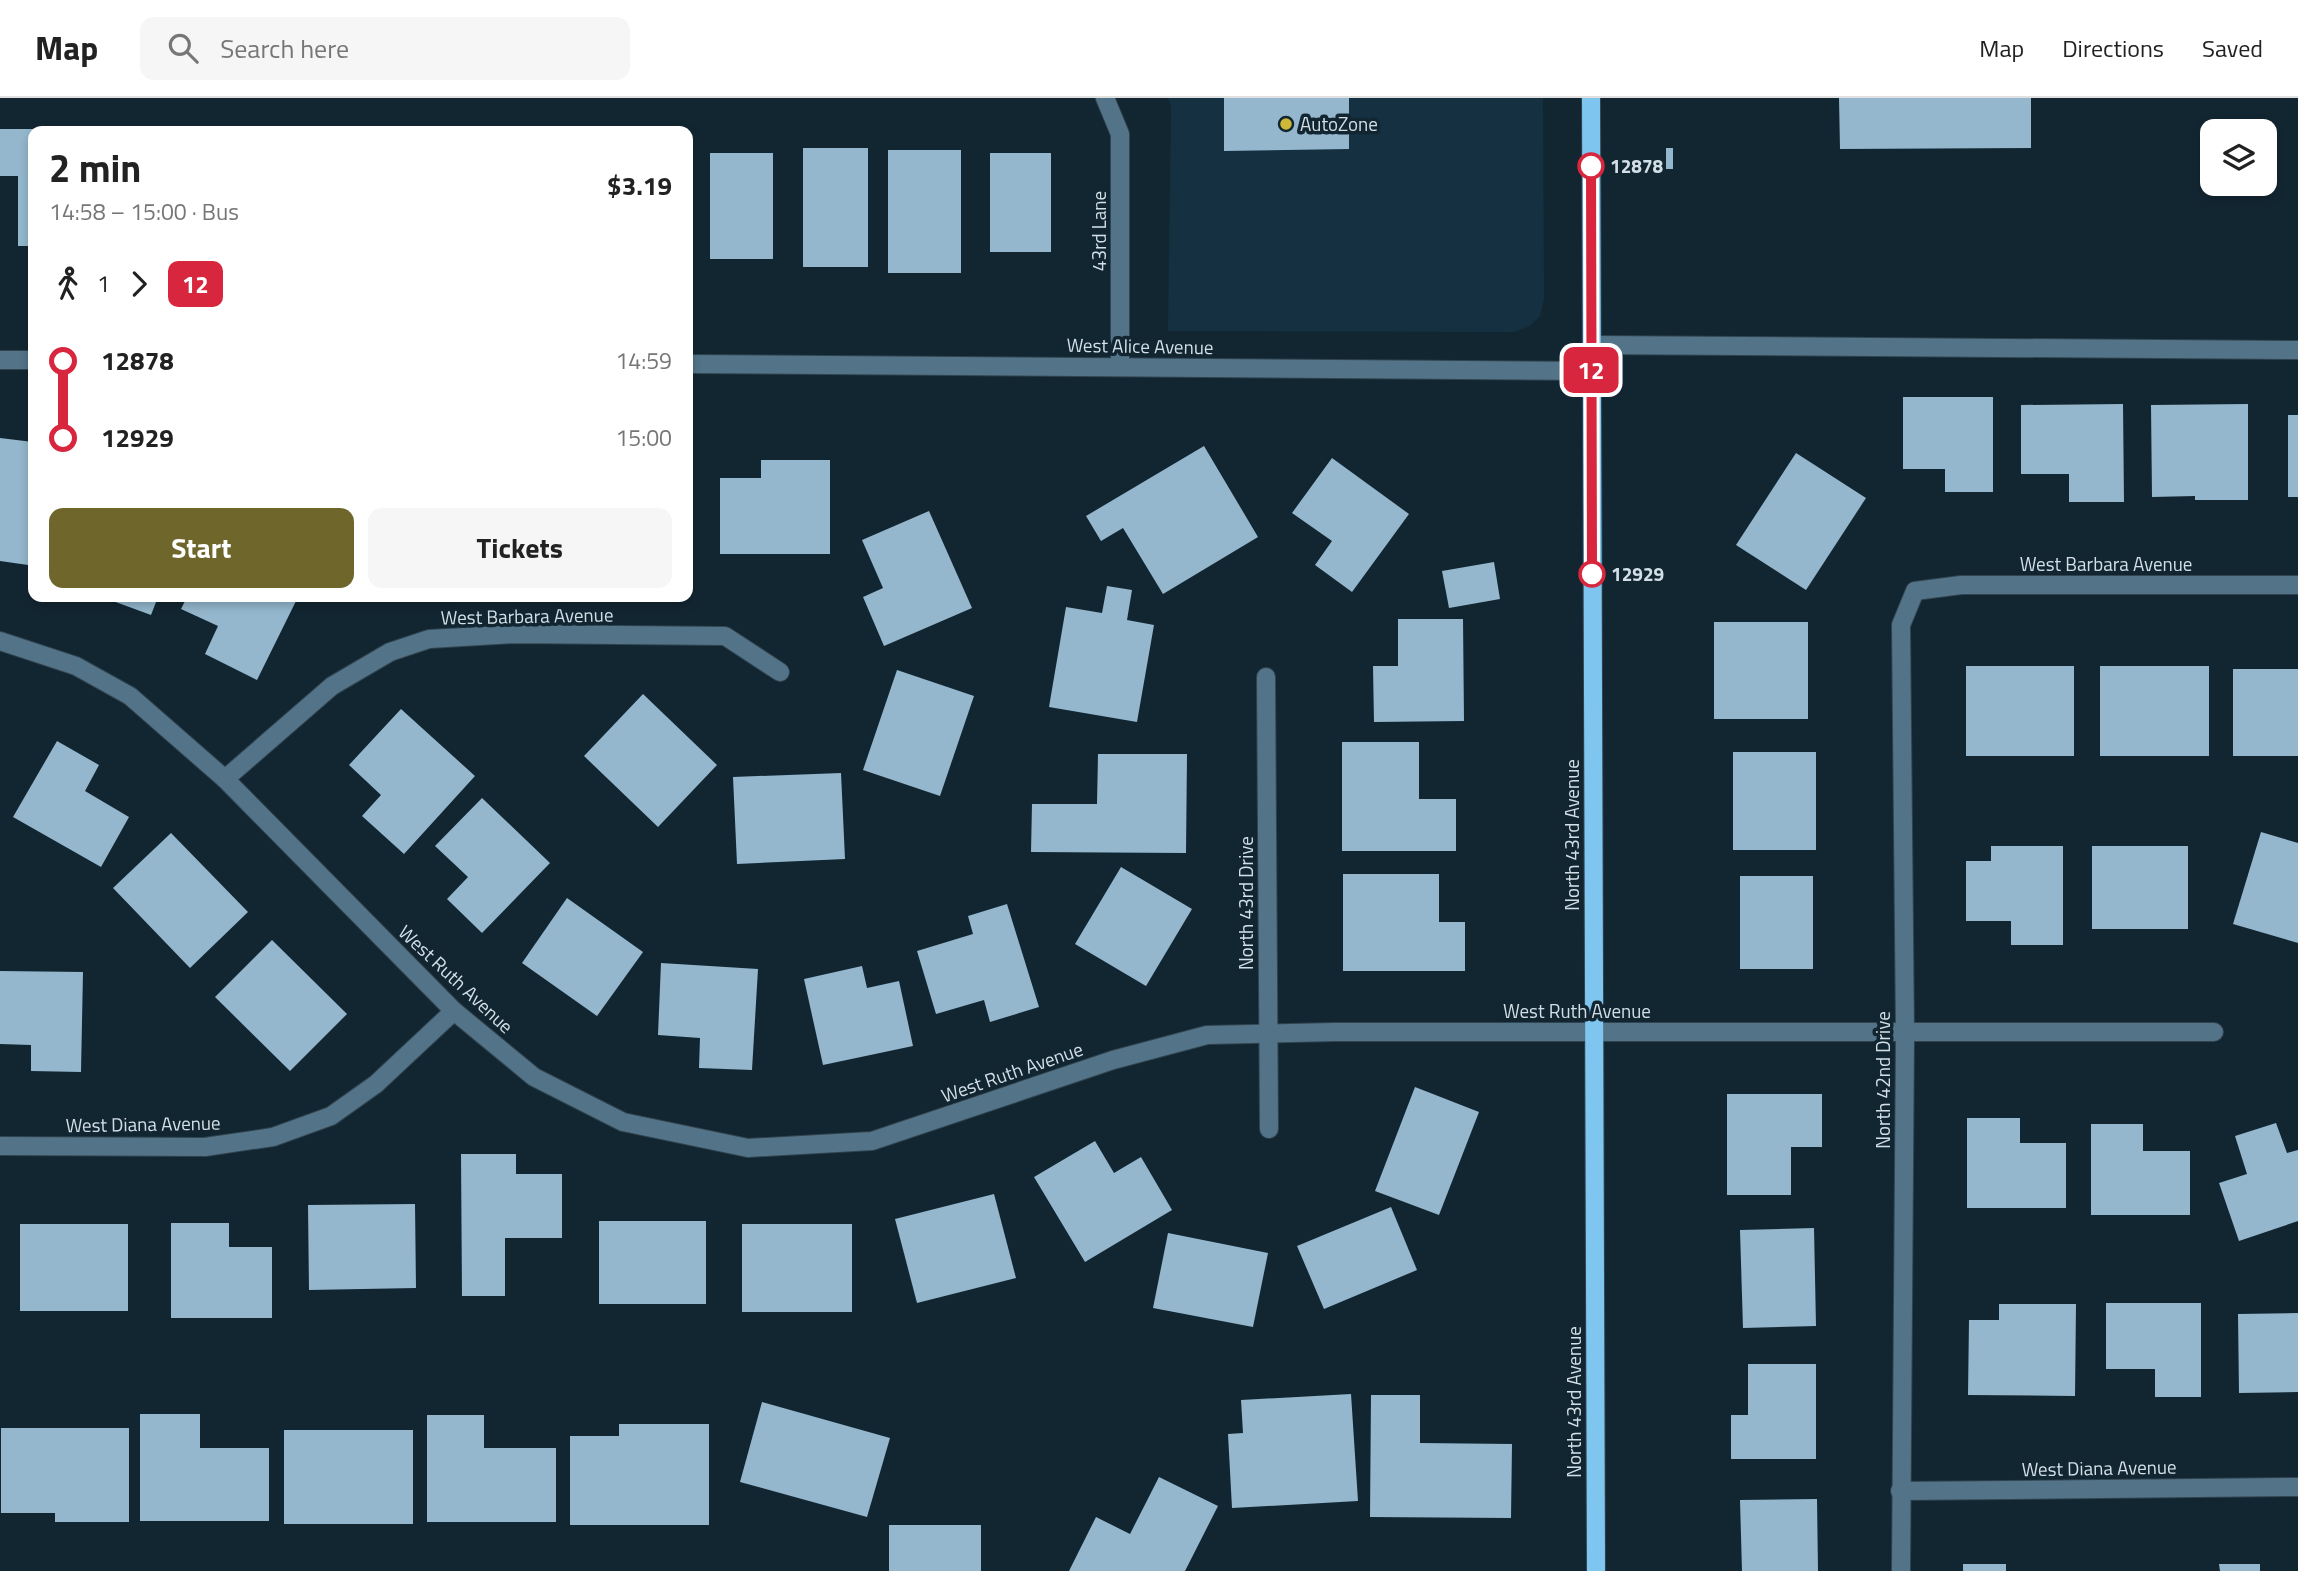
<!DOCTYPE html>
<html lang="en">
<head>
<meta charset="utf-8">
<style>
	:root { --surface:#fff; --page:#f6f6f6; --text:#222; --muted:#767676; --line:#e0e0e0; --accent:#6f662c }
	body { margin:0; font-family:"Titillium Web",sans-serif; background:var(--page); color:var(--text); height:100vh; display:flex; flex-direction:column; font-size:26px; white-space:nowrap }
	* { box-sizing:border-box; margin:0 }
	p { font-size:23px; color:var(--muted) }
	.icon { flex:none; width:38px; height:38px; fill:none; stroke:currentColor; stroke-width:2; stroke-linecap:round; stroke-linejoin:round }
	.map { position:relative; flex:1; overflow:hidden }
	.panel { position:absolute; left:28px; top:28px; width:665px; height:476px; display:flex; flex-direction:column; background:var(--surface); border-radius:14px; box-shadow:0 4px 10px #0003 }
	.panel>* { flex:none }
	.badge { padding:0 14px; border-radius:10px; font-size:24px; line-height:46px }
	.buttons { position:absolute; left:2200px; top:21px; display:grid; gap:14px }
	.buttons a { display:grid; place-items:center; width:77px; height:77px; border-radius:14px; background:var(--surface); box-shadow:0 4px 10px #0003; font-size:35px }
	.map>.badge { position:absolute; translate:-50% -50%; box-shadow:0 0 0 4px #fff }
	.legs { display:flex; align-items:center; gap:10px; height:77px; padding:0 21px; font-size:23px }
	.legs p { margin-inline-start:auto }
	.headline { display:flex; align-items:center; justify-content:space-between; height:119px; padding:0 21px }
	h1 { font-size:38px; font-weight:700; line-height:52px }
	.button { display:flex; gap:14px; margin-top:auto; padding:14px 21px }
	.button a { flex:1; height:80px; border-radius:14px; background:var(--accent); color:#fff; font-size:28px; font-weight:700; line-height:80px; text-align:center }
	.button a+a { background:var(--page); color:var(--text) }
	ul { padding:0 21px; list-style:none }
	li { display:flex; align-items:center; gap:24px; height:77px; font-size:26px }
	li i { display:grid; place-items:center; width:10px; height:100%; margin:0 9px; background:currentColor }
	li i::after { content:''; width:18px; height:18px; margin:-9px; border:5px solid; border-radius:50%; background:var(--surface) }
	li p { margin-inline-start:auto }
	li:first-child i { background:linear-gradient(#0000 50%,currentColor 0) }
	li:last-child i { background:linear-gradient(currentColor 50%,#0000 0) }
	header { display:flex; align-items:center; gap:42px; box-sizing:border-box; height:98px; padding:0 35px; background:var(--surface); border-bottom:2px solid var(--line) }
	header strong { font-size:33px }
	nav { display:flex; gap:38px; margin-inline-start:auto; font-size:24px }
	.search { width:490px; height:63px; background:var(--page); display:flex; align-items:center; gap:18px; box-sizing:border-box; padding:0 24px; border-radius:14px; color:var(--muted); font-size:26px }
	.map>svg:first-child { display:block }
	.built { fill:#153141 }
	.building { fill:#94b7cd }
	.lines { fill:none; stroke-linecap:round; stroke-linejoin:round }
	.minor-casing { stroke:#31444f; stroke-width:20 }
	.major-casing { stroke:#31444f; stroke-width:20 }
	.minor { stroke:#537488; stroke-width:18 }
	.major { stroke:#7ec5ef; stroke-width:18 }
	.line-1-casing { stroke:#fff; stroke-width:16 }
	.line-1 { stroke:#d7263d; stroke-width:10 }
	.poi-dot { fill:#ceb838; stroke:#122632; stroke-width:2.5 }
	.stop-1-dot { fill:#fff; stroke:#d7263d; stroke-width:3.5 }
	.labels { text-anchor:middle; stroke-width:7; stroke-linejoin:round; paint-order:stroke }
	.poi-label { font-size:19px; fill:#d3dfe7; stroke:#122632; text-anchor:start }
	.stop-label { font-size:19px; font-weight:bold; fill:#d3dfe7; stroke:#122632; text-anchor:start }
	.street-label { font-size:19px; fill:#d3dfe7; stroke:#122632 }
</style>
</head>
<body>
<header>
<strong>Map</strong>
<div class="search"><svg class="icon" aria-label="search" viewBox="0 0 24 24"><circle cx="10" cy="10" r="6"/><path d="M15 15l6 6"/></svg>Search here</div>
<nav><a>Map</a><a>Directions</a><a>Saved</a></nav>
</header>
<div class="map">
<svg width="2298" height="1473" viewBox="0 0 2298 1473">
	<rect width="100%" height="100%" fill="#122632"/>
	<polygon class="built" points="1168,0 1543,0 1544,201 1540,218 1530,228 1514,234 1168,233 1171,9"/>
	<g class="building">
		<polygon points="1224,0 1349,0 1349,51 1224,53"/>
		<polygon points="1839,0 2031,0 2031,50 1840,51"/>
		<polygon points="0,31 33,31 33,148 18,148 18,78 0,78"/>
		<rect x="803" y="50" width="65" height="119"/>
		<rect x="1666" y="50" width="7" height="21"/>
		<rect x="888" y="52" width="73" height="123"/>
		<rect x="710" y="55" width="63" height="106"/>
		<rect x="990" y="55" width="61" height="99"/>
		<polygon points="1903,299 1993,299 1993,394 1945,394 1945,371 1903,371"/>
		<polygon points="2123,306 2124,404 2069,404 2069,376 2021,376 2021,307"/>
		<polygon points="2248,306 2248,402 2195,402 2195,398 2152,399 2151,307"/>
		<rect x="2288" y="317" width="10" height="82"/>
		<polygon points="0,340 33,344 33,429 28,467 0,463"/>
		<polygon points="1204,348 1258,439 1163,496 1123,430 1101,443 1086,418"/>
		<polygon points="1796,355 1866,400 1806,492 1736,447"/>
		<polygon points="1332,360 1409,416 1352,494 1315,467 1332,443 1292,415"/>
		<polygon points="688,362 690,362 691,459 688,459"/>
		<polygon points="761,362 830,362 830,456 720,456 720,380 761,380"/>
		<polygon points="929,413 972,510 884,548 863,499 883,490 862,442"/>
		<polygon points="1494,464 1500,501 1449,510 1442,473"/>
		<polygon points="1107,488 1132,492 1127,522 1154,527 1137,624 1049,609 1066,509 1102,515"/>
		<polygon points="102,499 158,499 151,517"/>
		<polygon points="187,499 298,499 257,582 205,556 218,528 181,511"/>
		<polygon points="1398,521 1463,521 1464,623 1374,624 1373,568 1398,568"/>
		<rect x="1714" y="524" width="94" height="97"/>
		<rect x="1966" y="568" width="108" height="90"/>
		<rect x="2100" y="568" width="109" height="90"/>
		<rect x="2233" y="571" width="65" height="87"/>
		<polygon points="897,572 974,598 940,698 863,672"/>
		<polygon points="643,596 717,667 658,729 584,658"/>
		<polygon points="401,611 475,678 404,756 362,718 381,697 349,667"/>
		<polygon points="57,643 99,667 85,693 129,719 101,769 13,719"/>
		<polygon points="1342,644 1419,644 1419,701 1456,701 1456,753 1342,753"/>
		<rect x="1733" y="654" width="83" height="98"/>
		<polygon points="1098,656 1187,656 1186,755 1031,754 1032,706 1097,706"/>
		<polygon points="841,675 845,761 737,766 733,679"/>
		<polygon points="482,700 550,765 482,835 447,801 468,779 435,748"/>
		<polygon points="2261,734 2298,745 2298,845 2233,826"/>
		<polygon points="171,735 248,814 190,870 113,790"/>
		<polygon points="1991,748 2063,748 2063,847 2011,847 2011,823 1966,823 1966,763 1991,763"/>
		<rect x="2092" y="748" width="96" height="83"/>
		<polygon points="1121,769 1192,811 1146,888 1075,846"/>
		<polygon points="1343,776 1439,776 1439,824 1465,824 1465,873 1343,873"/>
		<rect x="1740" y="778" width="73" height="93"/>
		<polygon points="567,800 643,854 597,918 522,865"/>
		<polygon points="1007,806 1039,909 990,924 984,902 936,916 917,853 973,836 968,818"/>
		<polygon points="272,842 347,916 290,973 215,899"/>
		<polygon points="661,865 758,871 752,972 699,970 700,940 658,937"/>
		<polygon points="862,868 867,890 899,883 913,948 823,967 804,881"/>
		<polygon points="0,873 83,874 81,974 31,973 31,947 0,946"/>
		<polygon points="1415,989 1479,1014 1439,1117 1375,1093"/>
		<polygon points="1727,996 1822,996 1822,1049 1791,1049 1791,1097 1727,1097"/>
		<polygon points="1967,1020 2020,1020 2020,1045 2066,1045 2066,1110 1967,1110"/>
		<polygon points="2276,1025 2287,1055 2298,1052 2298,1123 2239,1143 2219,1085 2247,1076 2235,1038"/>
		<polygon points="2091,1026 2143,1026 2143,1053 2190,1053 2190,1117 2091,1117"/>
		<polygon points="1095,1043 1114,1075 1141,1059 1172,1112 1085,1164 1034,1079"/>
		<polygon points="461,1056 516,1056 516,1076 562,1076 562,1140 505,1140 505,1198 462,1198"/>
		<polygon points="994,1096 1016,1180 917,1205 895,1121"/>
		<polygon points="415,1106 416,1190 309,1192 308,1107"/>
		<polygon points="1391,1109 1417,1172 1324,1211 1297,1148"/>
		<rect x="599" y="1123" width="107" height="83"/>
		<polygon points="171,1125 229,1125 229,1149 272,1149 272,1220 171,1220"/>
		<rect x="20" y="1126" width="108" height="87"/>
		<rect x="742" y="1126" width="110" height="88"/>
		<polygon points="1814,1130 1816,1228 1743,1230 1740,1132"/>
		<polygon points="1168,1135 1268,1155 1253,1229 1153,1210"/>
		<polygon points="2106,1205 2201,1205 2201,1299 2155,1299 2155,1271 2106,1271"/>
		<polygon points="1999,1206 2076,1206 2075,1298 1968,1297 1969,1222 1999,1222"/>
		<polygon points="2298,1215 2298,1294 2239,1295 2238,1216"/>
		<polygon points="1748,1266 1816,1266 1816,1361 1731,1361 1731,1317 1748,1317"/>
		<polygon points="1351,1296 1358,1403 1232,1410 1228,1336 1243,1335 1241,1302"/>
		<polygon points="1371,1297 1420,1297 1420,1345 1512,1346 1511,1420 1370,1419"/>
		<polygon points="762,1304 890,1340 867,1419 740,1384"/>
		<polygon points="140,1316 200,1316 200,1350 269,1350 269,1423 140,1423"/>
		<polygon points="427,1317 484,1317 484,1350 556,1350 556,1424 427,1424"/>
		<polygon points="619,1326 709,1326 709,1427 570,1427 570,1338 619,1338"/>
		<polygon points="1,1330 129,1330 129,1424 55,1424 55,1415 1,1415"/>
		<rect x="284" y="1332" width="129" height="94"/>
		<polygon points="1159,1379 1218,1408 1185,1473 1069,1473 1096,1419 1130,1436"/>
		<polygon points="1817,1401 1818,1473 1742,1473 1740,1402"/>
		<rect x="889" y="1427" width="92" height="46"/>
		<rect x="1963" y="1466" width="43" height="7"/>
		<polygon points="2219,1466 2260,1466 2260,1473 2220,1473"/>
	</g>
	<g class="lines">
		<g class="minor-casing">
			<g id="minor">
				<polyline points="1105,0 1120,36 1120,269"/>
				<polyline points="1592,247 2298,252"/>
				<polyline points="0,262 33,262"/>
				<polyline points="688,266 1591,273"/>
				<polyline points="0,543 76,568 130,598 225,681 454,913 534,979 623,1024 748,1050 872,1043 1113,962 1207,937 1335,934 2214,934"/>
				<polyline points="1266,579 1269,1031"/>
				<polyline points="225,681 332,588 390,554 429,541 514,536 725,538 780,574"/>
				<polyline points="0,1048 205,1049 273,1039 331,1018 376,986 454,913"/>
				<polyline points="1900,1393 2298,1389"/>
				<polyline points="1901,1473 1905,935 1901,527 1915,493 1961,487 2298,487"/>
			</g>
		</g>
		<g class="major-casing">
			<polyline id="major" points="1591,0 1596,1473"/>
		</g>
		<use href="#minor" class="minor"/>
		<use href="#major" class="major"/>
	</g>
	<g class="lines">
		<g class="line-1-casing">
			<polyline id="line-1" points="1591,68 1592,476"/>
		</g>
		<use href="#line-1" class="line-1"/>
	</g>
	<circle class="poi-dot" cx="1286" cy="26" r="7"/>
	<g class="stop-1-dot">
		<circle cx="1591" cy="68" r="12"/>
		<circle cx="1592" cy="476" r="12"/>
	</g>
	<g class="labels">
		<g class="poi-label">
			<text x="1300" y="33">AutoZone</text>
		</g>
		<g class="stop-label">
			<text x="1610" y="75">12878</text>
			<text x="1611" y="483">12929</text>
		</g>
		<g class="street-label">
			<text transform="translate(1099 133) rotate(-90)" y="7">43rd Lane</text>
			<text transform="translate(1140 248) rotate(1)" y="7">West Alice Avenue</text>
			<text x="2106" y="473">West Barbara Avenue</text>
			<text transform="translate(527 518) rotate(-1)" y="7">West Barbara Avenue</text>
			<text transform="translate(1572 737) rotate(-90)" y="7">North 43rd Avenue</text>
			<text transform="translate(1246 805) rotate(-90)" y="7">North 43rd Drive</text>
			<text transform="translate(456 881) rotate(43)" y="7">West Ruth Avenue</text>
			<text x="1577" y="920">West Ruth Avenue</text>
			<text transform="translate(1012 974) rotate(-19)" y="7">West Ruth Avenue</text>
			<text transform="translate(1883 982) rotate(-90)" y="7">North 42nd Drive</text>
			<text transform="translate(143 1026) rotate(-1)" y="7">West Diana Avenue</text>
			<text transform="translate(1574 1304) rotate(-90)" y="7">North 43rd Avenue</text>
			<text transform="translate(2099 1370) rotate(-1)" y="7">West Diana Avenue</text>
		</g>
	</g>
</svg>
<div class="buttons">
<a><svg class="icon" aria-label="layers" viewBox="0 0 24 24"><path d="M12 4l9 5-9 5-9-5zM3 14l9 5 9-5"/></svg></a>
</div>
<b class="badge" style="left:1591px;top:272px;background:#d7263d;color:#fff">12</b>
<section class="panel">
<div class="headline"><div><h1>2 min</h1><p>14:58 – 15:00 · Bus</p></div><b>$3.19</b></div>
<div class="legs"><svg class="icon" aria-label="walk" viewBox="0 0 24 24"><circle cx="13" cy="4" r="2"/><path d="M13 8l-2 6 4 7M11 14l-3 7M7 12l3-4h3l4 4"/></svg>1<svg class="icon" aria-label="forward" viewBox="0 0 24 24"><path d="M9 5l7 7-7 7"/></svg><b class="badge" style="background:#d7263d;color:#fff">12</b></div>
<ul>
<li><i style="color:#d7263d"></i><b>12878</b><p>14:59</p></li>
<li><i style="color:#d7263d"></i><b>12929</b><p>15:00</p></li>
</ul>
<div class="button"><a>Start</a><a>Tickets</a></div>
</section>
</div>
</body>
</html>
